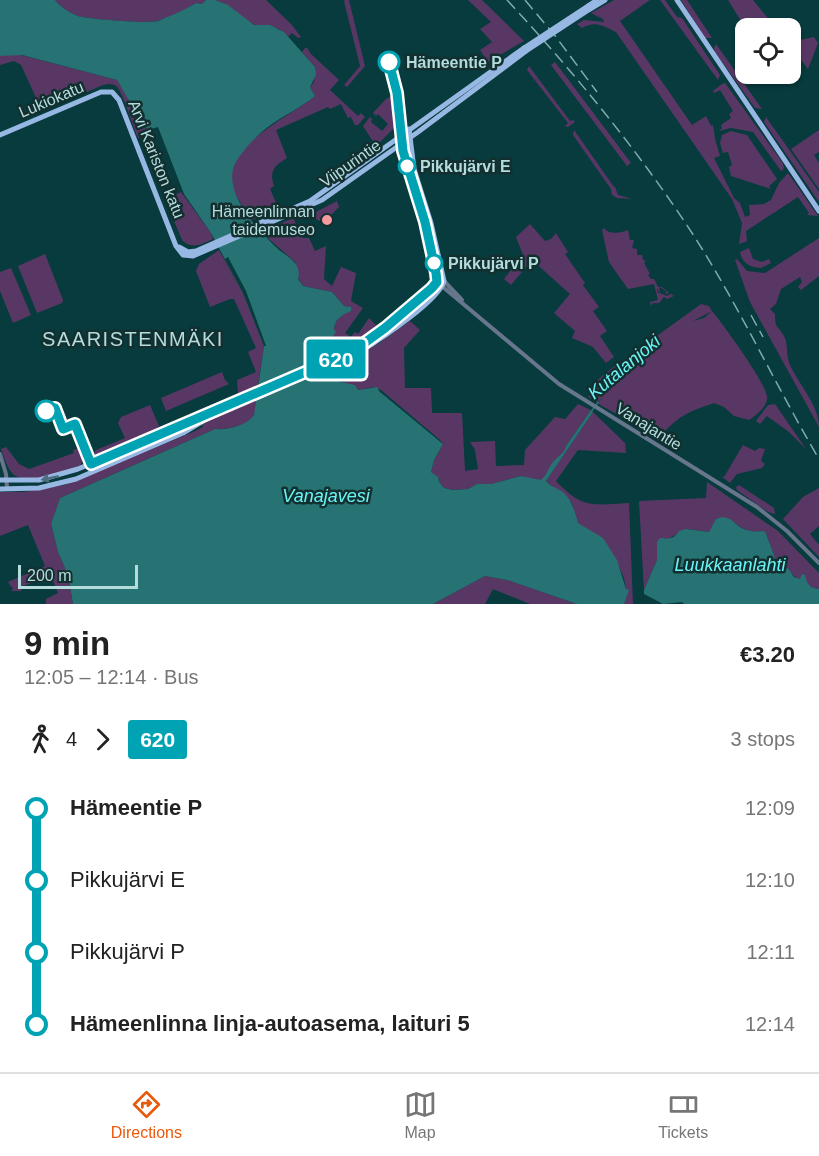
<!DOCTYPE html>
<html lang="en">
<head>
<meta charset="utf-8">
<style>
	:root { --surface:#fff; --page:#f6f6f6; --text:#222; --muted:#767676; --line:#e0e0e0; --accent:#ea580c }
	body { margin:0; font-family:Arial,sans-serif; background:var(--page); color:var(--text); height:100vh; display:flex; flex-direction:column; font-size:22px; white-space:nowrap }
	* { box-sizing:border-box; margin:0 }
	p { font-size:20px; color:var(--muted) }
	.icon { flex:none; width:33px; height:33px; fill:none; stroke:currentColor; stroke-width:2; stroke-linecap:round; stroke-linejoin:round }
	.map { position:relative; height:604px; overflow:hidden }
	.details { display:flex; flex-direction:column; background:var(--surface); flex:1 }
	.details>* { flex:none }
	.badge { padding:0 12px; border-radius:4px; font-size:21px; line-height:39px }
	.tools { position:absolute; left:735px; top:18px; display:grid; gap:12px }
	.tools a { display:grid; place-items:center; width:66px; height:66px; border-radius:12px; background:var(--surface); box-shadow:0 2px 4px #0004; font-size:30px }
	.scale { position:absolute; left:18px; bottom:15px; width:120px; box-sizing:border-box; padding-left:6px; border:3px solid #b4dcdd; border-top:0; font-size:16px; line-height:21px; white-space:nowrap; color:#b4dcdd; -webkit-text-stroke:4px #132f2f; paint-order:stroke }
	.map>.badge { position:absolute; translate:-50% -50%; box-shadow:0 0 0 3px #fff }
	.legs { display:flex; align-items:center; gap:9px; height:66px; padding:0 24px; font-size:20px }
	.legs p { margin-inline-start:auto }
	.summary { display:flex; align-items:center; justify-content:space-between; height:102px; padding:0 24px }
	h1 { font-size:33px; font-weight:800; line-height:45px }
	ul { padding:0 24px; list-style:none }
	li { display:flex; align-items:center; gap:21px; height:72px; font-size:22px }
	li i { display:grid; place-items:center; width:9px; height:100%; margin:0 8px; background:currentColor }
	li i::after { content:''; width:15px; height:15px; margin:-8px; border:4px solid; border-radius:50%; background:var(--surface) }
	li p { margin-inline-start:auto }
	li:first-child i { background:linear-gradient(#0000 50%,currentColor 0) }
	li:last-child i { background:linear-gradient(currentColor 50%,#0000 0) }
	.menu { display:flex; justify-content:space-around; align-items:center; height:84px; border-top:2px solid var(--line); background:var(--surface); font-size:16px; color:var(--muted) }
	.menu a { display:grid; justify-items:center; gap:3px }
	.menu .current { color:var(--accent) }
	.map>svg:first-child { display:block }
	.green { fill:#593765 }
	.water { fill:#277273 }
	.pier { fill:#073b3d }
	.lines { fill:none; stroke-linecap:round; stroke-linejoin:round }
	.stream { stroke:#277273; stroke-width:1.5 }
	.tertiary { stroke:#67768c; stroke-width:4 }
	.primary { stroke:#98b8e4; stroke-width:5 }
	.rail { stroke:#7fabac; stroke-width:1.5; stroke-dasharray:12 6; stroke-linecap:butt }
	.primary-bridge { stroke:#98b8e4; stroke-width:5 }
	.oneway { fill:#4f6d80 }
	.line-1-casing { stroke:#fff; stroke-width:14 }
	.line-1 { stroke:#00a3b4; stroke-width:9 }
	.stop-1-dot { fill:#fff; stroke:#00a3b4; stroke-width:3 }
	.poi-dot { fill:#f59b9f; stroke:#132f2f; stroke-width:2 }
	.labels { text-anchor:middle; stroke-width:5; stroke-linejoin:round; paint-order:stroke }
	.stop-label { font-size:16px; font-weight:bold; fill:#b4dcdd; stroke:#132f2f; text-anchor:start }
	.street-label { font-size:16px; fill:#b4dcdd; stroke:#132f2f }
	.poi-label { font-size:16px; fill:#b4dcdd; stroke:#132f2f; text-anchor:end }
	.water-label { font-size:18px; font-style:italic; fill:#69f5f7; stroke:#132f2f }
	.quarter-label { font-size:20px; letter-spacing:1.5px; fill:#b4dcdd; stroke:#132f2f }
</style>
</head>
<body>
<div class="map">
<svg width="819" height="604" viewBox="0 0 819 604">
	<rect width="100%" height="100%" fill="#073b3d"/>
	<g class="green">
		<path d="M55 0H206L202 4 196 3C185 10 170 17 157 21 147 24 89 19 78 16 68 12 61 7 55 0Z"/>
		<path d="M215 0H266L292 25 301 37 298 38 292 33 288 37C276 21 264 30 253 24 239 16 231 6 215 0Z"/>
		<polygon points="345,0 349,0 365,66 347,87 344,85 360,66 344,1"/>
		<polygon points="468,0 482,0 524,41 488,62 480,50 492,42 480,29 491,22"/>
		<path d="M614 0H650L620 21 692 125 706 116 711 126 713 125 715 139 720 156 714 158 734 198 740 203 745 217 750 215 749 205 764 204 771 200 779 183 788 173 818 216 807 215 809 213 798 197 746 231 747 241 739 244 742 223 732 199 616 32C604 26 595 20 582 28L577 24 584 20 604 22 603 19 591 13Z"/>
		<polygon points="660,0 665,0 677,17 682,18 720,75 718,80"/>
		<polygon points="681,0 687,0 712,38 705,38"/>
		<polygon points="728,0 753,0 776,28 746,29"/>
		<polygon points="814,37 818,43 808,69 799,57 791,61 791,42"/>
		<polygon points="716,44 762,109 755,108 715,52 714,48"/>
		<path d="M305 48H307L311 54 339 80 330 90 358 116 361 113 365 117 358 125H355L351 117 348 118 341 104 330 109 328 107 276 130 287 158C274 166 269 171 274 186L270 189 277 205 285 208 251 220C245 209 234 196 231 183 223 146 293 115 315 96L310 87 314 82 315 67 302 52Z"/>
		<path d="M17 54 117 80 149 134 138 138C133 127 124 95 117 87 113 83 108 84 103 85L42 111 21 65 14 61 0 65V56Z"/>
		<polygon points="555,62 631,163 627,166 551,65"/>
		<polygon points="529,66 570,121 573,120 575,122 568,127 565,126 568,123 527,70"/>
		<polygon points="725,83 782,162 784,167 783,170 781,171 753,132 731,128 719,131 722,128 721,125 731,118 729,114 733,111 720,90 714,93 713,91 722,84"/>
		<polygon points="392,96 395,127 376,146 363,126 370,117 372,119 371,122 382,131 388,124 378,114 376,116 373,113 386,99"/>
		<polygon points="766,117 819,192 819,202 764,122"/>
		<polygon points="574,130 614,187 615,187 618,195 632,199 617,198 612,195 611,189 573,135"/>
		<polygon points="819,130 819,152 814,155 819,163 819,189 791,149"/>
		<polygon points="731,131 747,135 777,179 769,186 771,189 731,176 729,167 732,165 728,152 723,153 720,143 722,135"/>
		<path d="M181 192 211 233 213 239C203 244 191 250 182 240L165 199Z"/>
		<polygon points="337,201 339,207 329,217 322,222 316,219 314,213"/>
		<polygon points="293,218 303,238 309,238 315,251 326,246 324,279 332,286 341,267 356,273 351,301 363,308 345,333 351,337 355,332 358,334 369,318 376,325 366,336 326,356 324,350 334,330 335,323 348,306 344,306 332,292 303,286 298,278 295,262 261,232"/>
		<polygon points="530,224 545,241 551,239 556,233 568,252 565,254 585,283 583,285 599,307 593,311 607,331 600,336 614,357 606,363 593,347 572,338 575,331 554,313 570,294 532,260 511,285 504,279 523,255 516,237"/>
		<path d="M604 228C609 235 621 233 628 230L630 240H634L632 248 637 249V255H642L643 260 646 261 644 263 650 274 648 275 651 279H654L658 287H662L669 293 666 294 665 293 667 292 660 287 659 290 661 292 658 291 657 287V292L667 296 671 294 674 296 667 299 664 297 659 303H653L651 306 650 302 658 300 654 284 628 289 609 262 602 230Z"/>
		<path d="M819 238V276L801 290 798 287 802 282 800 277 781 289 776 304 770 309 775 314C775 331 779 325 785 338 788 346 786 356 790 365 799 385 819 405 819 427L750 302 735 260 737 259 747 271 765 273Z"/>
		<path d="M749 248 753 259 762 262 769 259 771 263 761 268C749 267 742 263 740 252Z"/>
		<polygon points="219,250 243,293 264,346 258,385 241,394 238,393 237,380 256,372 248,352 256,348 234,299 230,299 210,307 196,271 199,264"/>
		<polygon points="45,254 63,300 62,303 37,313 18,266"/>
		<polygon points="11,268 31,315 13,323 0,291 0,272"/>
		<path d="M701 304 709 306 712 311 693 321 704 318 712 311C722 323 770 388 767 399 766 408 756 415 749 420L734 416 724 407 714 403C687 412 678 416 659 438L597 403 603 398 597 402 588 397 595 383 604 374Z"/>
		<polygon points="410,321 420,330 404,348 405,388 431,388 432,413 462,413 465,471 478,469 475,450 470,442 495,441 496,466 524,465 525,450 555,417 565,419 578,404 591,410 566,446 564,453 554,461 547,475 541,481 521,476 491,484 477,484 468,489 453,490 444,488 439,482 439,479 431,472 434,460 443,444 440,440 381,390 374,387 358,390 334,378 330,365 378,344"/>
		<polygon points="222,372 225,380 229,384 166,411 161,398"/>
		<path d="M256 397C256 403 256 413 253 417 247 426 224 430 215 429L60 498 51 525 58 552 68 575 73 604H46V599L58 593 51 576 20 587 22 591H11L13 589 8 582 45 566 28 525 0 536V492H24L64 485 193 432 203 427 202 425 229 408Z"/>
		<polygon points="775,404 806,449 789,432 767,416 760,424 756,421 768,405"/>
		<polygon points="150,405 159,426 152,431 161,426 159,431 149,435 148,433 96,456 94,453 96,450 125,438 118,423 121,417"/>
		<path d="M593 412 625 443 626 453 578 450 556 481C582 509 593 505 629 503L633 604H624C633 576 610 551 590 532 587 529 582 527 579 524 574 519 575 509 571 502 564 492 554 490 546 481Z"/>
		<polygon points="743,445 755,451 759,448 765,449 761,461 765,464 762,468 737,474 730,483 721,476 724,477"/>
		<path d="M6 447 19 464 29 469 74 453 73 450 80 448 84 458 80 466C65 471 29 485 14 475 8 470 4 457 1 449Z"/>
		<path d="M707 482 778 531 819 573V589C808 588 793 577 788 568L781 569 777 563 765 531C760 531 754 533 749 531 735 527 733 515 716 519L710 532 686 529 668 539 664 538 657 560 644 590 639 501 706 498Z"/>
		<polygon points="739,485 774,508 775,514 768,512 737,490 736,487"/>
		<polygon points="819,488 819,526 810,534 819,545 819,557 783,519 803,497"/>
		<polygon points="485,576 507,580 577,604 530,604 493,589 485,604 433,604"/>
	</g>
	<g class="water">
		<path d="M0 0H55C61 7 68 12 78 16 89 19 147 24 158 21 170 16 185 10 196 3L202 4 206 0H215L228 5 254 25H270L284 32 315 67 316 75 310 87 315 96C302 107 286 114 272 124 259 133 249 144 239 157 216 188 257 229 279 250 284 254 290 257 294 262 298 266 300 273 298 279L303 286 332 292 344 306 351 307V311C342 315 334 319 334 330L336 332 324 350 334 378 341 382 355 385 358 390 377 387 380 392 443 444 434 460 431 472 438 477 439 482 444 488 453 490 468 489 477 484H491L521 476 541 480C547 475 548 468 553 462 558 456 564 454 566 446L591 410 593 412 546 481C551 487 557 488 563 492 572 500 575 512 578 523L603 538 617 560 626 589 629 590 624 604H577L507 580 485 576 433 604H73L68 575 58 552 51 524 60 498 215 429C228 430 246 426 254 415L264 346 243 293 211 233 184 194 158 127 148 130 143 125 117 80 22 55 0 56Z"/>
		<path d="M722 517C732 518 733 522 740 527 748 532 756 532 765 531L777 563 780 569 788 568 794 577 800 579 802 574 805 575C807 584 809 588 819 589V604H684L682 602 663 604 644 594V590L657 560V542L660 538C669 539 674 539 679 531L686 529 709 532 716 519Z"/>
	</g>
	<g class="pier">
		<polygon points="228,257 246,291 266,346 264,346 243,293 225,259"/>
		<polygon points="329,356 333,364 253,398 255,388"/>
	</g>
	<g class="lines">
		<polyline class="stream" points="591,412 598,402"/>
		<g class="tertiary">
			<polyline points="437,282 559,384 757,507 787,531 819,563"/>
			<polyline points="437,282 444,281 462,300"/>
			<polyline points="0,454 6,474 7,488"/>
		</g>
		<g class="primary">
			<polyline points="677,0 819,211"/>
			<polyline points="588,6 597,0"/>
			<polyline points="590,9 605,0"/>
			<polyline points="0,135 101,92 112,92 119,100 176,246 183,255 193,256 322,200 418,132 526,51"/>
			<polyline points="179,247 188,252 196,251 310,201 524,48"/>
			<path d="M353 351 385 328 437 282C437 233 407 189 402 141"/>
			<path d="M0 480H39L78 469 364 349C381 339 439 300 444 281L431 223 414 169 409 129"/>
			<polyline points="0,489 39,488 76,479 183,433 213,415"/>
		</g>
		<g class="rail">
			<path d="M507 0C573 71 641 154 694 236 740 308 776 386 819 459"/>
			<polyline points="525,0 556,37 597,92"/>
			<polyline points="751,315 763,337"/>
		</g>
		<g class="primary-bridge">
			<polyline points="524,48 588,6"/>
			<polyline points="526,51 590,9"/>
		</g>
	</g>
	<defs><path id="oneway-solid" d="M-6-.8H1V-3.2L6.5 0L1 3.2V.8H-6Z" transform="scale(1.5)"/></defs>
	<use class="oneway" href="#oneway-solid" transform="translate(50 478) rotate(168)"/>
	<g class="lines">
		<g class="line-1-casing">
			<polyline id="line-1" points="46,411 55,408 63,429 75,424 91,464 352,352 385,328 432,288 437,282 436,273 425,222 403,151 397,93 389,62"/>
		</g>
		<use href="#line-1" class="line-1"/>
	</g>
	<g class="stop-1-dot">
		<circle cx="389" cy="62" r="10"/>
		<circle cx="407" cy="166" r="8"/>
		<circle cx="434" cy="263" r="8"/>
		<circle cx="46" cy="411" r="10"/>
	</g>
	<circle class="poi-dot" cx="327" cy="220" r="6"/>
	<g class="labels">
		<g class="stop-label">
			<text x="406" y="68">Hämeentie P</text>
			<text x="420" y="172">Pikkujärvi E</text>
			<text x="448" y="269">Pikkujärvi P</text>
		</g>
		<g class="street-label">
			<text transform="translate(51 99) rotate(-23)" y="6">Lukiokatu</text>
			<text transform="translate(157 159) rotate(68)" y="6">Arvi Kariston katu</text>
			<text transform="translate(350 163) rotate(-35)" y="6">Viipurintie</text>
			<text transform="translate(649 426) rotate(32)" y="6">Vanajantie</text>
		</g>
		<g class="poi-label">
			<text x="315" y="217">Hämeenlinnan<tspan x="315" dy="18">taidemuseo</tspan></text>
		</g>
		<g class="water-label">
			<text transform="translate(624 367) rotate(-40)" y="6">Kutalanjoki</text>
			<text x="326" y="502">Vanajavesi</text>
			<text x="730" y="571">Luukkaanlahti</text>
		</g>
		<g class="quarter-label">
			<text x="133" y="346">SAARISTENMÄKI</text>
		</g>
	</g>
</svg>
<div class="tools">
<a><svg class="icon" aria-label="locate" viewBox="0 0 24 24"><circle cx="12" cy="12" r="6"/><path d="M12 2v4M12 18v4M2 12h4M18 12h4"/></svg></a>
</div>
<div class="scale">200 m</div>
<b class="badge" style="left:336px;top:359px;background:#00a3b4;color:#fff">620</b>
</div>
<section class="details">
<div class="summary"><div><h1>9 min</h1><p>12:05 – 12:14 · Bus</p></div><b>€3.20</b></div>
<div class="legs"><svg class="icon" aria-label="walk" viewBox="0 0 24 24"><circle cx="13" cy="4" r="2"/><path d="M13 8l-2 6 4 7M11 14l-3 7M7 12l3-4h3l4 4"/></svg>4<svg class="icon" aria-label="forward" viewBox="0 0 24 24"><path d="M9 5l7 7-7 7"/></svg><b class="badge" style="background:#00a3b4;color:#fff">620</b><p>3 stops</p></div>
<ul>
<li><i style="color:#00a3b4"></i><b>Hämeentie P</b><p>12:09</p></li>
<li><i style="color:#00a3b4"></i><span>Pikkujärvi E</span><p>12:10</p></li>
<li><i style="color:#00a3b4"></i><span>Pikkujärvi P</span><p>12:11</p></li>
<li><i style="color:#00a3b4"></i><b>Hämeenlinna linja-autoasema, laituri 5</b><p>12:14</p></li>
</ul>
</section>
<nav class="menu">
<a class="current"><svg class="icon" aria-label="directions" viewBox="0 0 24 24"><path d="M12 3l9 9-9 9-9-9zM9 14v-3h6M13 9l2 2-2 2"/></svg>Directions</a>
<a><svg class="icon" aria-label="map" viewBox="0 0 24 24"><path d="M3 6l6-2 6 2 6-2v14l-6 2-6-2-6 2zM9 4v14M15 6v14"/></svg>Map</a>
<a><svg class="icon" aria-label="tickets" viewBox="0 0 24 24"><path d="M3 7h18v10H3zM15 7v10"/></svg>Tickets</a>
</nav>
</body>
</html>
